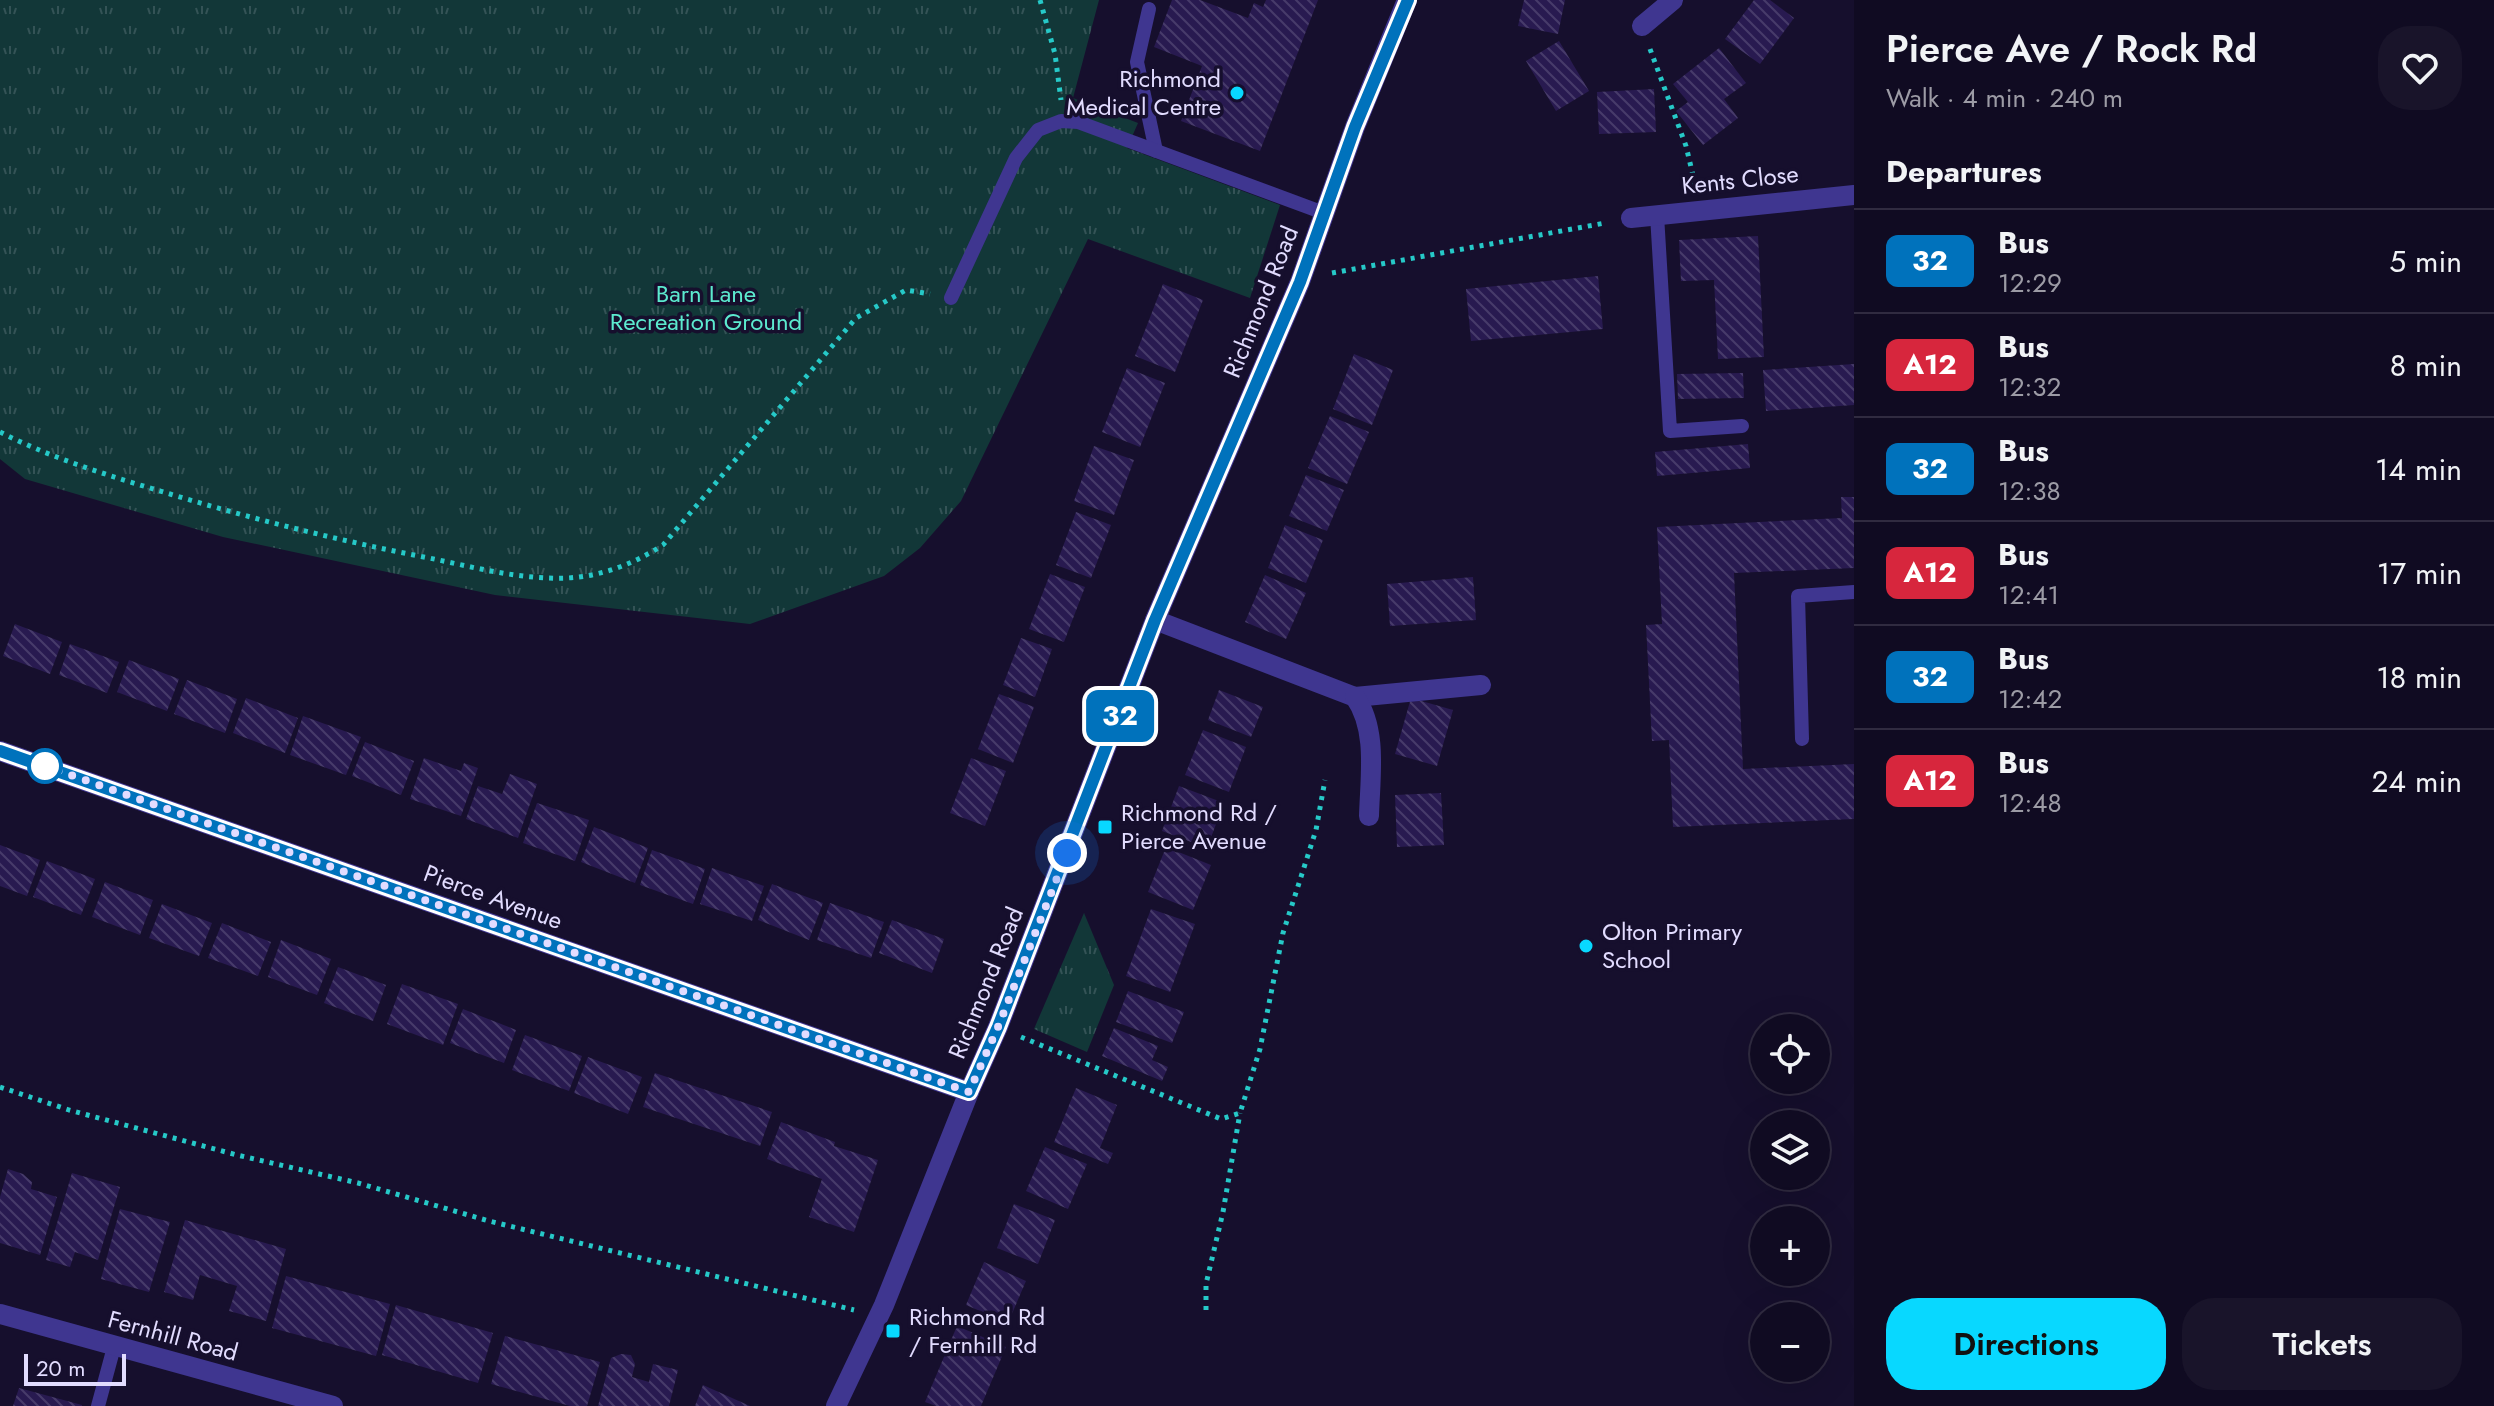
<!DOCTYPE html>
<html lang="en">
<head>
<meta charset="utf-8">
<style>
	:root { --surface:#100b22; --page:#19142a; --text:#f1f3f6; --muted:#9c9ba5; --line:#302b40; --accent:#08d8ff }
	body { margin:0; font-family:Jost,sans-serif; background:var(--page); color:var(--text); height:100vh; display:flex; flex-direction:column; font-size:30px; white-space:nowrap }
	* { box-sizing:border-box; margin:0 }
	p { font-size:26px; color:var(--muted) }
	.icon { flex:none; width:44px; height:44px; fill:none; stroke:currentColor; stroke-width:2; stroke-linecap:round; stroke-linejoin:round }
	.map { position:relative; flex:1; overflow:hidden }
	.details { display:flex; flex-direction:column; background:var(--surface); width:640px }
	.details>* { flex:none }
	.badge { padding:0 16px; border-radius:12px; font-size:28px; line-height:52px }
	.controls { position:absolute; left:1750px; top:1014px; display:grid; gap:16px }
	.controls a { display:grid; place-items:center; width:80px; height:80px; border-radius:50%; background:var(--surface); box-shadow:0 8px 32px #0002,0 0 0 2px var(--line); font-size:40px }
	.scale { position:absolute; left:24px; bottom:20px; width:102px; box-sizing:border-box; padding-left:8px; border:4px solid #e2dcff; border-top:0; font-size:22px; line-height:28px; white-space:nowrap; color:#e2dcff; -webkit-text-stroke:6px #160f2d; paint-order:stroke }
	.you { position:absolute; width:40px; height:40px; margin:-20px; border:6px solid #fff; border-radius:50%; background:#1a73e8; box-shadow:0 0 0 12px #1a73e833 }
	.map>.badge { position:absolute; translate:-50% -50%; box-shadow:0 0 0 4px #fff }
	h2 { padding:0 32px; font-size:30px; line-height:72px }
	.round { display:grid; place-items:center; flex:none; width:84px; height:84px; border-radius:32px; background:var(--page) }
	.head { display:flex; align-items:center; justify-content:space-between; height:136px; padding:0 32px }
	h1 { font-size:38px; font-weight:600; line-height:60px }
	.button { display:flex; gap:16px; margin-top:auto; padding:16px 32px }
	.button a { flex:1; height:92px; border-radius:32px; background:var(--accent); color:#111; font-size:32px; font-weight:600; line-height:92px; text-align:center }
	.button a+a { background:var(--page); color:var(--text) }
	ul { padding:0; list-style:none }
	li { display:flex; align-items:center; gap:24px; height:104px; padding:0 32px; border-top:2px solid var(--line) }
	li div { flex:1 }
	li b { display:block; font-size:30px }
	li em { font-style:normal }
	li .badge { min-width:88px; font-weight:700; text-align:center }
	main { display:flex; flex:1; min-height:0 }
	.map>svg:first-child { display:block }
	.grass { fill:url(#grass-tufts) }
	.building { fill:url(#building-back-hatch) }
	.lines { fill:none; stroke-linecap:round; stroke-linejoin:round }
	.path { stroke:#26c9c8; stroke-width:5; stroke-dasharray:4 6; stroke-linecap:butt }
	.service { stroke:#3f3690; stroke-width:14 }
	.minor { stroke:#3f3690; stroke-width:20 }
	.tertiary { stroke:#3f3690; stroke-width:20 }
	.line-casing { stroke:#fff; stroke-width:18 }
	.line { stroke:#0072bc; stroke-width:12 }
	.walk { stroke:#e2dcff; stroke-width:8; stroke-dasharray:0 14.4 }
	.poi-dot { fill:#08d8ff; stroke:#160f2d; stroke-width:3 }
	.stop-dot { fill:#fff; stroke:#0072bc; stroke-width:4 }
	.labels { text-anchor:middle; stroke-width:7; stroke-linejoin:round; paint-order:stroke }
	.poi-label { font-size:24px; fill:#e2dcff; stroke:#160f2d; text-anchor:start }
	.street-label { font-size:24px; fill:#e2dcff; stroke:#160f2d }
	.park-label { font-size:24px; fill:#5ceacf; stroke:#160f2d }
</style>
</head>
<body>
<main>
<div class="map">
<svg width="1854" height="1406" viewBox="0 0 1854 1406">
	<defs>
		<pattern id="grass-tufts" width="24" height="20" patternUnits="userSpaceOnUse" patternTransform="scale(2)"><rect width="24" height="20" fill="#123738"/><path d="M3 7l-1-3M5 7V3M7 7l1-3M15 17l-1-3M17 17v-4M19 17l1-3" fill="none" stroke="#345356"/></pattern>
		<pattern id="building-back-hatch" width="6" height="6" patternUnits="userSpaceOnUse" patternTransform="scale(2)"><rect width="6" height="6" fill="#281a50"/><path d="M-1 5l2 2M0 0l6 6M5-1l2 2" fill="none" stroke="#473b6a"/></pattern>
	</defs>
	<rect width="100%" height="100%" fill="#160f2d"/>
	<g class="grass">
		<polygon points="0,0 1099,0 1073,98 1138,123 1127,148 1280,205 1250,298 1088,239 961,501 920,548 884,576 750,624 495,595 223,537 25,479 0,459"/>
		<polygon points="1084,913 1114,985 1087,1052 1034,1029"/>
	</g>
	<g class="building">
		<polygon points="1172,0 1200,0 1248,18 1254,3 1263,7 1266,0 1318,0 1260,151 1181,121 1202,66 1154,47"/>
		<polygon points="1524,0 1565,0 1558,34 1518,26"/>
		<polygon points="1754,0 1770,0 1794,18 1760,64 1725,39"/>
		<polygon points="1559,41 1589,91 1556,111 1526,61"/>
		<polygon points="1719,48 1746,83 1724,99 1738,118 1703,145 1676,111 1688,102 1673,84"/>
		<polygon points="1654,89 1656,132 1599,134 1597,92"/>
		<polygon points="1758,236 1764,357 1718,359 1714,280 1681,281 1679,240"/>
		<polygon points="1598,276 1603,329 1471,341 1466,289"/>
		<polygon points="1163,284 1203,300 1175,372 1135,356"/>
		<polygon points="1354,354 1393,370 1372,425 1333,409"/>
		<polygon points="1854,364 1854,405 1766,411 1763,370"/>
		<polygon points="1127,368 1165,383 1140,447 1102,432"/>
		<polygon points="1743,373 1744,398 1678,399 1677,374"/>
		<polygon points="1330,416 1369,432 1347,484 1308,468"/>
		<polygon points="1748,444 1750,468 1657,476 1655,452"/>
		<polygon points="1094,446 1134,460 1114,515 1074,501"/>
		<polygon points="1306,475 1344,490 1327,531 1289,516"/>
		<polygon points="1841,497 1854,497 1854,568 1734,573 1743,769 1854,764 1854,819 1673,827 1669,740 1652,741 1646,625 1662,624 1657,527 1842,518"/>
		<polygon points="1076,512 1111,525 1091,578 1056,565"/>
		<polygon points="1285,525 1323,540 1306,583 1268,568"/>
		<polygon points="1050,574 1085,587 1064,642 1029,629"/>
		<polygon points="1265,575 1306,593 1286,639 1245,622"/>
		<polygon points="1473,577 1476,620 1390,626 1387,584"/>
		<polygon points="15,624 62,642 50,674 3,656"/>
		<polygon points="1021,638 1052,649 1035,697 1003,685"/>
		<polygon points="70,644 119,662 107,693 59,675"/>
		<polygon points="129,660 179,679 167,711 117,692"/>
		<polygon points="187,680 237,699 225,733 174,714"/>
		<polygon points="1219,690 1263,707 1251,737 1208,720"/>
		<polygon points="999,694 1034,707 1013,763 978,749"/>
		<polygon points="246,698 298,718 285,753 233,733"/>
		<polygon points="1411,698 1453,710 1437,766 1395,754"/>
		<polygon points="303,716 361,737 346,775 290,755"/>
		<polygon points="1203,730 1246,747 1229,792 1185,775"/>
		<polygon points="365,742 414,761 401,795 352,776"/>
		<polygon points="424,758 461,771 464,763 478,768 461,816 410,799"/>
		<polygon points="971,758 1006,771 985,826 950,813"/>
		<polygon points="510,774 537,784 518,838 466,819 478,786 502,794"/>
		<polygon points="1179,786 1224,803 1207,848 1162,831"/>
		<polygon points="1441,793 1444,845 1397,847 1395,795"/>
		<polygon points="537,803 589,820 575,861 523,843"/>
		<polygon points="594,827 648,848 635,883 581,862"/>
		<polygon points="0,845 40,860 27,896 0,886"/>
		<polygon points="1166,847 1211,865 1193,910 1148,892"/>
		<polygon points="652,850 705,869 693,904 640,885"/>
		<polygon points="47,861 95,879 81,915 33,897"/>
		<polygon points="712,868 764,886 752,921 700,904"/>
		<polygon points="105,882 153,900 140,935 92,917"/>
		<polygon points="772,884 823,903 809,940 758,920"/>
		<polygon points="830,903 884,922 871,958 817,940"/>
		<polygon points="162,904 212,923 199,956 149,938"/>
		<polygon points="1151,909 1195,924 1170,992 1126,976"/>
		<polygon points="892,920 944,939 932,973 879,953"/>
		<polygon points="222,923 271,942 258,976 208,958"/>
		<polygon points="281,940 331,959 317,995 268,977"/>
		<polygon points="338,967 386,985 373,1021 324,1003"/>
		<polygon points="402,984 458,1004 443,1045 387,1024"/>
		<polygon points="1128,991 1184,1012 1172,1043 1116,1022"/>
		<polygon points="463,1009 516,1030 504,1063 450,1043"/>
		<polygon points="1114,1028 1158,1046 1152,1060 1168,1067 1162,1081 1102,1056"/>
		<polygon points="525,1035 582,1056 569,1091 512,1070"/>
		<polygon points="588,1057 642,1077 628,1114 574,1093"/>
		<polygon points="655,1073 772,1112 760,1146 643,1107"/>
		<polygon points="1076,1088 1117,1105 1100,1148 1113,1153 1108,1164 1054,1142"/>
		<polygon points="781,1122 835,1142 834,1146 878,1160 854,1232 809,1217 822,1179 767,1159"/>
		<polygon points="1045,1147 1087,1164 1068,1209 1026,1191"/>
		<polygon points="8,1169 23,1174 32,1182 31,1189 57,1197 40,1255 0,1243 0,1197"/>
		<polygon points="72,1173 120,1187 98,1260 75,1252 70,1267 46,1260"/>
		<polygon points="1014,1204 1055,1220 1038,1264 997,1248"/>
		<polygon points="120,1209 170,1222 149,1292 101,1279"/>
		<polygon points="185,1220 286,1249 266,1321 229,1311 237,1286 200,1275 193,1300 164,1292"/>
		<polygon points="984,1262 1026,1281 1008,1323 966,1305"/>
		<polygon points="286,1276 390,1304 376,1356 272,1328"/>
		<polygon points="396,1305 493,1333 478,1383 382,1355"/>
		<polygon points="957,1326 1006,1347 981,1406 936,1406 925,1402"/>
		<polygon points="505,1336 600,1362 587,1406 570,1406 491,1384"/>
		<polygon points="621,1354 631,1355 635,1364 632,1377 649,1382 653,1364 678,1370 669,1406 598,1406 611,1358"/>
		<polygon points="703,1385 750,1406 695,1406"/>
		<polygon points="19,1388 82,1405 82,1406 13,1406"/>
	</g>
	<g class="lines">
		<g class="path">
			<polyline points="1040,0 1055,54 1061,100"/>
			<polyline points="1650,49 1686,146 1696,188"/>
			<polyline points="1332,273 1605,223"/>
			<path d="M0 432C53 459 113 477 170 494 256 520 341 541 429 558 473 567 521 580 567 578 603 576 633 564 663 545L856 318 906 290 930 294"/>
			<polyline points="1021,1037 1221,1119 1240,1113 1260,1049 1283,933 1316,830 1325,780"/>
			<polyline points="0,1087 69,1110 237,1155 358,1183 489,1221 854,1310"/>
			<polyline points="1206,1310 1206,1284 1223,1212 1240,1113"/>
		</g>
		<g class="service">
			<polyline points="1149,9 1137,62 1156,151"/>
			<polyline points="1657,215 1670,431 1742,426"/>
			<polyline points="951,298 1016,158 1038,130 1061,121 1078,122 1324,213"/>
			<polyline points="1802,739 1798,596 1854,592"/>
			<polyline points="98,1406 114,1347"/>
		</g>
		<g class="minor">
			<polyline points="1642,26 1673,0"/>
			<polyline points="1631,218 1854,195"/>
			<polyline points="1155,620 1355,697 1481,685"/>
			<path d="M1355 697C1378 730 1370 777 1369 816"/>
			<polyline points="0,1314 333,1406"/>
		</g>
		<g class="tertiary">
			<polyline points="0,751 969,1092"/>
			<polyline points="836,1406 884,1305 969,1092 998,1027 1155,620 1300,282 1355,127 1407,0"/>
		</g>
	</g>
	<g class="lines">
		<g class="line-casing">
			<polyline id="line" points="0,751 969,1092 998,1027 1155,620 1300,282 1355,127 1408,0"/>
		</g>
		<use href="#line" class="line"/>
		<polyline class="walk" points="45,766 969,1092 998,1027 1067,853"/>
	</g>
	<g class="poi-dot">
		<circle cx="1237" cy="93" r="8"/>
		<rect x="1097" y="819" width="16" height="16" rx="4"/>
		<circle cx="1586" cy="946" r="8"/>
		<rect x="885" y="1323" width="16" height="16" rx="4"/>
	</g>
	<circle class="stop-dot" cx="45" cy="766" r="16"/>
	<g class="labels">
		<g class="poi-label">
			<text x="1221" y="87" text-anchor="end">Richmond<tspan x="1221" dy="28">Medical Centre</tspan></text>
			<text x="1121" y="821">Richmond Rd /<tspan x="1121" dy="28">Pierce Avenue</tspan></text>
			<text x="1602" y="940">Olton Primary<tspan x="1602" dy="28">School</tspan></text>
			<text x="909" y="1325">Richmond Rd<tspan x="909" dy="28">/ Fernhill Rd</tspan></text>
		</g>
		<g class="street-label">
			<text transform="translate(1740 180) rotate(-6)" y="8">Kents Close</text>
			<text transform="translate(1261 302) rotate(-68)" y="8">Richmond Road</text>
			<text transform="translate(493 897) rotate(20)" y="8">Pierce Avenue</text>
			<text transform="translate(986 983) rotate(-68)" y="8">Richmond Road</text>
			<text transform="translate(173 1336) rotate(15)" y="8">Fernhill Road</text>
		</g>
		<g class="park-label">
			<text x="706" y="302">Barn Lane<tspan x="706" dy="28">Recreation Ground</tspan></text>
		</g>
	</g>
</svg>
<div class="controls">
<a><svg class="icon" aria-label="locate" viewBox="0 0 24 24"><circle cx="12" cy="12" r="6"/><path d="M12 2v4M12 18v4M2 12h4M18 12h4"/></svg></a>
<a><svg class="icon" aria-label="layers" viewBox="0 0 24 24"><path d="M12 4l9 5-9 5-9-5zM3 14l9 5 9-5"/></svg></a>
<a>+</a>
<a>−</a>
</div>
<div class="scale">20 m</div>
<div class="you" style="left:1067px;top:853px"></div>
<b class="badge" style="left:1120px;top:716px;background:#0072bc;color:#fff">32</b>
</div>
<section class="details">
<div class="head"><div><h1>Pierce Ave / Rock Rd</h1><p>Walk · 4 min · 240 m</p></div><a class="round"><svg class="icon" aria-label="heart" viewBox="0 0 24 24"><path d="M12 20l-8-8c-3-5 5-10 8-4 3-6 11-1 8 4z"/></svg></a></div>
<h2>Departures</h2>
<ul>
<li><span class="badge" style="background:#0072bc;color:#fff">32</span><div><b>Bus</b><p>12:29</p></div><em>5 min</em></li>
<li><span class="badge" style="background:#d7263d;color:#fff">A12</span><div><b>Bus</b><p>12:32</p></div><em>8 min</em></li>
<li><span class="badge" style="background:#0072bc;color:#fff">32</span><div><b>Bus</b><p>12:38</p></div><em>14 min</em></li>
<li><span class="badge" style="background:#d7263d;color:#fff">A12</span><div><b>Bus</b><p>12:41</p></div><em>17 min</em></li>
<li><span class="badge" style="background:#0072bc;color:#fff">32</span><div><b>Bus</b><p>12:42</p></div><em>18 min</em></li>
<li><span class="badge" style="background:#d7263d;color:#fff">A12</span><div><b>Bus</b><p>12:48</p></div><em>24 min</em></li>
</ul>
<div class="button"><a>Directions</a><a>Tickets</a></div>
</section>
</main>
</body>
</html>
